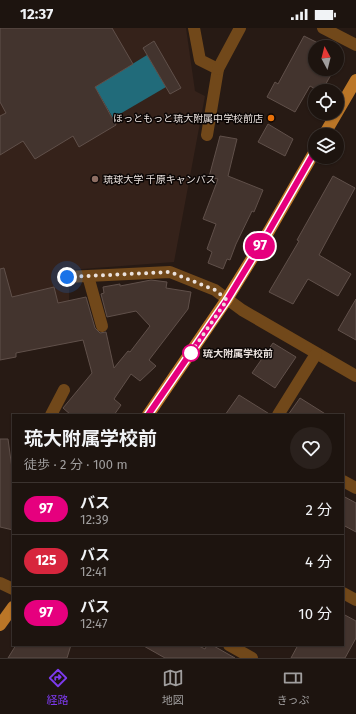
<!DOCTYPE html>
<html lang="ja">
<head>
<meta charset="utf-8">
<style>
	:root { --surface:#1d140f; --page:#2a211d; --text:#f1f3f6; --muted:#a09e9e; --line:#3b332f; --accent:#7c3aed }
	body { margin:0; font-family:"Fira Sans","Noto Sans JP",sans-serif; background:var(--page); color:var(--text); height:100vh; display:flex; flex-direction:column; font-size:15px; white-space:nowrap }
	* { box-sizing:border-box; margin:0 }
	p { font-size:13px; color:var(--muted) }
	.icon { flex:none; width:22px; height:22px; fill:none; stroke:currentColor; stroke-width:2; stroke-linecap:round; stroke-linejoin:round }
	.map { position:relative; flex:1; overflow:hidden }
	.panel { position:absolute; left:12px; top:386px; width:332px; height:232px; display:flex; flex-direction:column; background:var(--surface); border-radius:0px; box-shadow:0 1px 3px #0004,0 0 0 1px var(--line) }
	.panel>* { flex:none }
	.badge { padding:0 8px; border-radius:13px; font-size:14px; line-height:26px }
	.needle { width:26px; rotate:353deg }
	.fabs { position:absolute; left:308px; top:12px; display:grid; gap:8px }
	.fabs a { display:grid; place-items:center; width:36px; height:36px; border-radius:50%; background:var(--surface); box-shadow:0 1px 3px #0004,0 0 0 1px var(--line); font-size:20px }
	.you { position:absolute; width:20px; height:20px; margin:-10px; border:3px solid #fff; border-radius:50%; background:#1a73e8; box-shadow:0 0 0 6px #1a73e833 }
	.map>.badge { position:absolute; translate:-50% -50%; box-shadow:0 0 0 2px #fff }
	.round { display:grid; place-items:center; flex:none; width:42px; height:42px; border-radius:21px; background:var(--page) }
	.summary { display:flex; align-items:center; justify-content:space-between; height:68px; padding:0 12px }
	h1 { font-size:19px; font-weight:700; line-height:30px }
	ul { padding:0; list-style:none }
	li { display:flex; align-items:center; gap:12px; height:52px; padding:0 12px; border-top:1px solid var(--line) }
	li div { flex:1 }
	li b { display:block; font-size:15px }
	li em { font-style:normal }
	li .badge { min-width:44px; font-weight:700; text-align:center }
	.status { display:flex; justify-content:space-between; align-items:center; height:28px; padding:0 20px; background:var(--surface); direction:ltr }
	.status svg { height:11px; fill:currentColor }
	.tab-bar { display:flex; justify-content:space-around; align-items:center; height:56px; border-top:1px solid var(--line); background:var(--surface); font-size:11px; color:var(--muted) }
	.tab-bar a { display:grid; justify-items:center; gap:2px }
	.tab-bar .active { color:var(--accent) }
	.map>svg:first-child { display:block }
	.built { fill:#35221a }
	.water { fill:#216b7a }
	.building { fill:#43342e; stroke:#60504a }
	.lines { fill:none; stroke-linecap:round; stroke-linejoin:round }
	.street { stroke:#71481a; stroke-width:12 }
	.primary { stroke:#bb7627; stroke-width:12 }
	.line-casing { stroke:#fff; stroke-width:9 }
	.line { stroke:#e6007e; stroke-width:6 }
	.walk { stroke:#eae1dd; stroke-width:4; stroke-dasharray:0 7.2 }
	.food-dot { fill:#e8710a; stroke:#0b0605; stroke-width:1.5 }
	.education-dot { fill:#8d6e63; stroke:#0b0605; stroke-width:1.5 }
	.stop-dot { fill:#fff; stroke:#e6007e; stroke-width:2 }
	.labels { text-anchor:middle; stroke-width:3; stroke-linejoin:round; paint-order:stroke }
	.poi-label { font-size:10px; fill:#eae1dd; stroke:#0b0605; text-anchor:end }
	.stop-label { font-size:10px; font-weight:bold; fill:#eae1dd; stroke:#0b0605; text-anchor:start }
</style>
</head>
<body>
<div class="status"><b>12:37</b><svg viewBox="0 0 49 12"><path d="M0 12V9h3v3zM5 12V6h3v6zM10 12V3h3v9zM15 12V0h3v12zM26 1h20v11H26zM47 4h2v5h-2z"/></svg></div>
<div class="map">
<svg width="356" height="630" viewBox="0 0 356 630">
	<rect width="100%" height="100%" fill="#271a14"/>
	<polygon class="built" points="0,0 186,0 195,63 205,68 174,234 69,242 69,292 0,307"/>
	<polygon class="water" points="147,27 166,59 113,90 95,59"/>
	<g class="building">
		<polygon points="0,0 112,0 133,36 95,59 116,97 79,119 73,108 35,131 23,113 0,127 0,88 6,85 0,74"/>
		<polygon points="304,8 326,19 315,19 315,41 334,41 322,63 319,63 310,58 295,84 267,69 275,54 278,56"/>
		<polygon points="154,13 181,60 170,66 143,20"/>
		<polygon points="268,96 293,111 285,128 258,114"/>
		<polygon points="220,108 237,111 228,148 263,162 254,184 252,183 236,216 230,232 227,231 223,241 208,235 212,224 207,221 216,196 203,191 218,151 209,149"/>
		<polygon points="333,148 355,160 319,227 351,246 338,268 308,251 293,276 269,264 299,213 297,212"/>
		<polygon points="4,240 12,269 54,259 58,275 86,269 95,300 100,305 106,304 114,340 128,323 130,324 150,298 136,283 107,289 101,266 104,265 103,259 120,256 120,258 151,252 167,254 166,260 191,264 188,281 149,332 156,338 140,353 131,346 114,371 121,377 114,387 71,387 63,380 92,345 83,312 16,325 16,329 0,332 0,241"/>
		<polygon points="356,271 356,312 338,302"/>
		<polygon points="273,315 296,329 275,360 252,345"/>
		<polygon points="239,367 271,387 225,387"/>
		<polygon points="300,370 327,387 288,387"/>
		<polygon points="0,411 8,411 13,448 13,502 0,499"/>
		<polygon points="343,468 356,475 356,504 343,497"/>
		<polygon points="343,586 356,593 356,610 345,630 291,630 298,617 343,617"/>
		<polygon points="16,617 71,617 67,630 8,630"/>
		<polygon points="142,617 197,617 205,621 207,617 212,617 235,630 165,630"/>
	</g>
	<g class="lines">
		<g class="street">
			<polyline points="194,0 200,32 218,41 207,107"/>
			<polyline points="323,0 356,17"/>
			<polyline points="218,41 240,0"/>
			<polyline points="88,248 102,298"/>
			<polyline points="67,249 170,244 215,262 242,282 356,348"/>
			<polyline points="51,387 64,362"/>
			<polyline points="278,387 316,326"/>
			<polyline points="343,453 356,460"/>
			<polyline points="0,555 13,561"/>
			<polyline points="343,565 356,572"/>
			<polyline points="229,617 252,630"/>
		</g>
		<g class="primary">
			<polyline points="324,107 356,52"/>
			<polyline points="148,387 227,271 269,203 315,123"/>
			<polyline points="0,597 13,579"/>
		</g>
	</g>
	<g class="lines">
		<g class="line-casing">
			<polyline id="line" points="148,387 227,272 269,203 315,123"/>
		</g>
		<use href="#line" class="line"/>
		<polyline class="walk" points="67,249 170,244 215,262 227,272 190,326 191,325"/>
	</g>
	<circle class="food-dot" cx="271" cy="90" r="4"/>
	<circle class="education-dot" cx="95" cy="151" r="4"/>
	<circle class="stop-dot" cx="191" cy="325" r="8"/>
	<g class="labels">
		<g class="poi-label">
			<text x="263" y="94">ほっともっと琉大附属中学校前店</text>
			<text x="103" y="155" text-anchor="start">琉球大学 千原キャンパス</text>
		</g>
		<g class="stop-label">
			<text x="203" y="329">琉大附属学校前</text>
		</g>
	</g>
</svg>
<div class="fabs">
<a><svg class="needle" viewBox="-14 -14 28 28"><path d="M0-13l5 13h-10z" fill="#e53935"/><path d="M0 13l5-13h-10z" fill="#a09e9e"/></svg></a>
<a><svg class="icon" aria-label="locate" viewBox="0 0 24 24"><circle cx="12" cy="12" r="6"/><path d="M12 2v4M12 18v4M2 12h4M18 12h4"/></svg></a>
<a><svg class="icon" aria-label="layers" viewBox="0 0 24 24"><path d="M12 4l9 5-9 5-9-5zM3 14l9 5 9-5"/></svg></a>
</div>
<div class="you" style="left:67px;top:249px"></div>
<b class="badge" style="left:260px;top:218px;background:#e6007e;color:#fff">97</b>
<section class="panel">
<div class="summary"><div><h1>琉大附属学校前</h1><p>徒歩 · 2 分 · 100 m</p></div><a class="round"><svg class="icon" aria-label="heart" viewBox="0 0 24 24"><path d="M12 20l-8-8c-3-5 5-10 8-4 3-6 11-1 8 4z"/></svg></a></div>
<ul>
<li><span class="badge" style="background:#e6007e;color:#fff">97</span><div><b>バス</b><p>12:39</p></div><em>2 分</em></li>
<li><span class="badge" style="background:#d7263d;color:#fff">125</span><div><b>バス</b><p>12:41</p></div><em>4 分</em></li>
<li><span class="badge" style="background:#e6007e;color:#fff">97</span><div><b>バス</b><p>12:47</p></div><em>10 分</em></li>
</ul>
</section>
</div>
<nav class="tab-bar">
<a class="active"><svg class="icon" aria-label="directions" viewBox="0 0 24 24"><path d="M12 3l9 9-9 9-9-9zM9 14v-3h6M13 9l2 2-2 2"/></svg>経路</a>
<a><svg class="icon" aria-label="map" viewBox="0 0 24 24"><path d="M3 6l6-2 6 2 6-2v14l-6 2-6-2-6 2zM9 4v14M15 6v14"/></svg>地図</a>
<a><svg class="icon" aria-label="tickets" viewBox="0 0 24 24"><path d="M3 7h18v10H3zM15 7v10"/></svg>きっぷ</a>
</nav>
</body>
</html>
